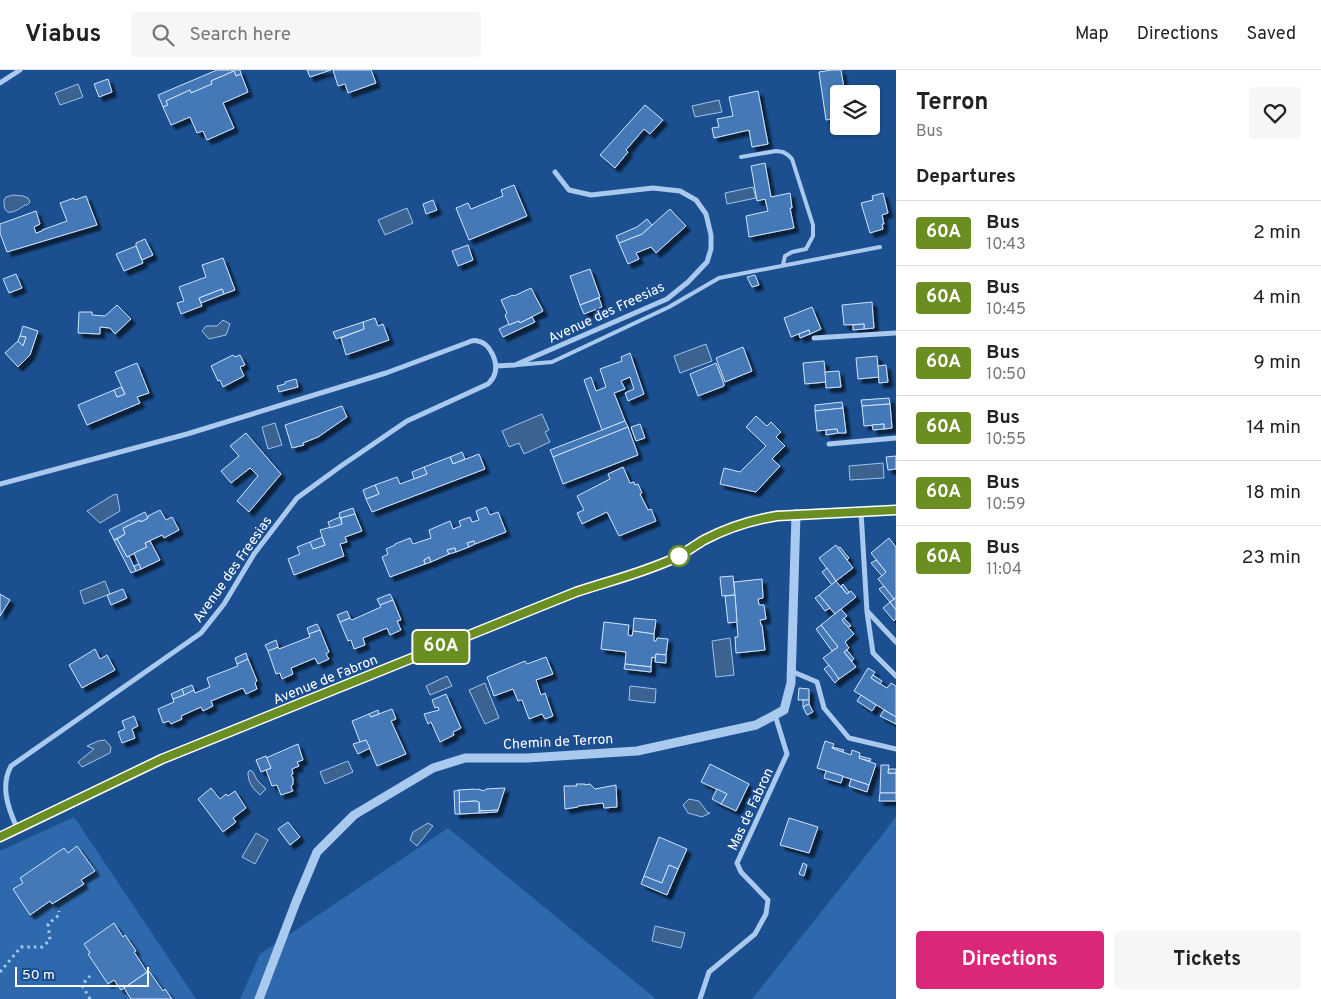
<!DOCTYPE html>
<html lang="en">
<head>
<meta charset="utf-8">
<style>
	:root { --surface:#fff; --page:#f6f6f6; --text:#222; --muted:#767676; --line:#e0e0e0; --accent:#db2777 }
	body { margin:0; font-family:Overpass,sans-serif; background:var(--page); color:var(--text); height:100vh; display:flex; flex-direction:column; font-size:19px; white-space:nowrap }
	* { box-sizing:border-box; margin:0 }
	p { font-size:16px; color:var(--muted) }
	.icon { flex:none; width:28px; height:28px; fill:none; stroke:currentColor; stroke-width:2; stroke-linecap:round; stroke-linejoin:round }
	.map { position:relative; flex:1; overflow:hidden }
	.sheet { display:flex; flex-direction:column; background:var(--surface); width:425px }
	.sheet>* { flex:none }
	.badge { padding:0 10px; border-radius:4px; font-size:18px; line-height:32px }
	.tools { position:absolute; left:830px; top:15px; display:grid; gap:10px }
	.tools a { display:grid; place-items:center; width:50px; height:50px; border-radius:5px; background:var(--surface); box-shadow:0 1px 4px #0004; font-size:25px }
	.scale { position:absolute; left:15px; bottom:12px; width:134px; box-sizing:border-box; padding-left:5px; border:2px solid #fff; border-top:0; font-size:14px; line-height:18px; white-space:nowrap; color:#fff; -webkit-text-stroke:4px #1b4f8f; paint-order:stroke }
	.map>.badge { position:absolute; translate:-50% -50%; box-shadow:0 0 0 2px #fff }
	h2 { padding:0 20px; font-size:19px; line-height:45px }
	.round { display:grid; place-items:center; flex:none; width:52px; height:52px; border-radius:5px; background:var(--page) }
	.summary { display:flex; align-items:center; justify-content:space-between; height:85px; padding:0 20px }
	h1 { font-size:24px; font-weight:700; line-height:38px }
	.action { display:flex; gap:10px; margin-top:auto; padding:10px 20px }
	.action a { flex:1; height:58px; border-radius:5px; background:var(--accent); color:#fff; font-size:20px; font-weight:700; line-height:58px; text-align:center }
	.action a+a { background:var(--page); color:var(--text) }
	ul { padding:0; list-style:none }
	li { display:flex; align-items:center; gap:15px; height:65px; padding:0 20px; border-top:1px solid var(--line) }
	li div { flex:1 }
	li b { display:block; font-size:19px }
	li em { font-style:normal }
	li .badge { min-width:55px; font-weight:700; text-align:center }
	header { display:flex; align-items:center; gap:30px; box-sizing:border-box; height:70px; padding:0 25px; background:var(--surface); border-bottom:1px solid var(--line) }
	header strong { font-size:24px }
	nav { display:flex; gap:28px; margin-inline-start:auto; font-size:18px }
	.search { width:350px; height:45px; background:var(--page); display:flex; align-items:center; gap:12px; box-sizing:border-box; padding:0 18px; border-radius:5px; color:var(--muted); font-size:19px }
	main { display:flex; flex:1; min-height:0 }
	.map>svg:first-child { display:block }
	.green { fill:#2e69ad }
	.water { fill:#3c6290; stroke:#9cc4f0 }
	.building { fill:#4478b7; stroke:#cfe3fa; filter:url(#shadow) }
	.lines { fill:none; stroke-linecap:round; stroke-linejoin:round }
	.path { stroke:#a9c9ee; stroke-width:3; stroke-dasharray:2.5 4; stroke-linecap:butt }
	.service { stroke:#a9c9ee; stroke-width:4 }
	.minor { stroke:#a9c9ee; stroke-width:5 }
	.tertiary { stroke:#a9c9ee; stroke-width:9 }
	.line-casing { stroke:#fff; stroke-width:11 }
	.line { stroke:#6b8e23; stroke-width:8 }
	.stop-dot { fill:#fff; stroke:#6b8e23; stroke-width:2.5 }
	.labels { text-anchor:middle; stroke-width:4; stroke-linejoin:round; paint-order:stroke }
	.street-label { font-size:14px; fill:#fff; stroke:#1b4f8f }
</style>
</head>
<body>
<header>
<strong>Viabus</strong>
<div class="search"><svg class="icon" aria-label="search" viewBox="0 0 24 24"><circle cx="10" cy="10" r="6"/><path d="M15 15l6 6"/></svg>Search here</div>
<nav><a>Map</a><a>Directions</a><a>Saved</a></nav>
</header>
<main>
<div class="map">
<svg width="896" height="929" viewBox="0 0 896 929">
	<defs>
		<filter id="shadow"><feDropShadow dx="4.5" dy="4.5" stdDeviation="1" flood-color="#0009"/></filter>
	</defs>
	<rect width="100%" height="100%" fill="#1b4f8f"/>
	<g class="green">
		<polygon points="896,746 896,929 752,929 883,764"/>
		<polygon points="74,747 196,929 0,929 0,781"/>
		<polygon points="448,758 656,929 240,929 260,884"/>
	</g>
	<g class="water">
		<polygon points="78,14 83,27 60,35 55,23"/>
		<polygon points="719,30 722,42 695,47 692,36"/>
		<polygon points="753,117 756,128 727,134 725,123"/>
		<path d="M13 125 23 126 28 128 30 132 27 135H25C15 142 3 149 4 130L6 127Z"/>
		<polygon points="407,138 413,153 385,165 378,150"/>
		<polygon points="223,250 230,254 226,265 209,269 202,261 206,256 217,256"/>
		<polygon points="706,274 712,291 680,303 674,286"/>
		<polygon points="542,344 549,360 545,362 550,372 524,384 519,373 509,377 502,361"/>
		<polygon points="275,353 282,375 268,379 262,357"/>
		<polygon points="883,393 884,408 850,410 849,396"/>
		<polygon points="117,424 120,441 100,453 87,441 113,425"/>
		<polygon points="105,511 110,524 84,534 80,521"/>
		<polygon points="730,568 734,605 716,607 712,571"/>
		<polygon points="447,606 452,616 430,625 426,616"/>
		<polygon points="485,613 499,648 485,654 469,620"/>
		<polygon points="630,616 656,619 655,633 629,630"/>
		<polygon points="105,670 111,677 110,683 82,697 78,692 94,679 87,676 98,671"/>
		<polygon points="348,691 353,702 325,714 320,702"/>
		<path d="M250 700 253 702 257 710 266 719 260 725C252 718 248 712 248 702Z"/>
		<polygon points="689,729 699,731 708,743 710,743 702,747 688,743 683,735"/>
		<polygon points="428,753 433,756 417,776 410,770 413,762"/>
		<polygon points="256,763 268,770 255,794 242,787"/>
		<polygon points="655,856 685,863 681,878 652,871"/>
	</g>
	<g class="building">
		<polygon points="217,0 240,0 241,4 236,6 234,1 211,11 212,14 191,23 190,20 166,31 168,35 163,37 158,25"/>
		<polygon points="307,0 331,0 310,7"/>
		<polygon points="333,0 371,0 376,13 348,23 345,14 338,16"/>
		<polygon points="832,0 841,0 845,24 839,24 839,48 826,50 819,2"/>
		<polygon points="234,1 236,6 241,4 248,22 223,33 234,58 207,70 203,61 197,63 190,47 171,55 163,37 168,35 166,31 190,20 191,23 212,14 211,11"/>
		<polygon points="108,9 112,22 99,27 94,14"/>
		<polygon points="758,21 768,74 752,77 749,60 714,68 712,58 719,57 717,49 733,46 729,27"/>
		<polygon points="645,35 663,50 650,64 644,59 626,80 628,82 615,98 600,85"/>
		<polygon points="765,93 771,127 790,123 792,138 790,138 794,158 749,167 746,146 768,141 765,129 757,131 751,96"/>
		<polygon points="514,115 527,146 469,170 456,138 468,133 471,139 503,126 501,120"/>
		<polygon points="883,123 888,143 882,145 884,154 882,154 883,159 870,163 861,133 873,130 872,126"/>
		<polygon points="86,126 97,155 7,182 0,163 0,154 36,141 40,154 34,157 36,163 42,161 42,160 67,151 60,133 74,128 75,130"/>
		<polygon points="433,130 437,140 426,144 423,134"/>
		<polygon points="670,139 686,156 656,183 651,177 636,183 639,189 628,194 619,173 642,164"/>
		<polygon points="647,149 652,155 642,164 619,173 616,166 637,157"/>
		<polygon points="145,169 153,185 142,190 136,176 136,173"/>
		<polygon points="468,175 473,190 458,196 452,181"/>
		<polygon points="136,176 143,193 124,201 116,184"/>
		<polygon points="223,188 235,220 224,224 222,219 199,228 202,236 181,244 177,233 184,231 179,217 206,207 202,195"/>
		<polygon points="590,199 600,227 580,235 570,206"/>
		<polygon points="16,204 22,218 9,223 3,209"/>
		<polygon points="755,205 759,215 752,217 747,207"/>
		<polygon points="531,218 543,241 520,253 519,251 509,255 505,245 507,243 501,230 513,225 514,226"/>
		<polygon points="222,219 224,224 201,233 199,228"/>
		<polygon points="599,228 602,237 584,244 580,235"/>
		<polygon points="872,232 874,258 864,259 864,254 844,255 842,235"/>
		<polygon points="117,235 131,249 115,264 110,258 100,257 100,264 78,263 79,242 92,242 92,245 105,246"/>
		<polygon points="812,237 821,259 810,264 809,260 791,267 784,248"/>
		<polygon points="532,247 535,252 503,267 499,259 509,254 509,255 519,251 520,253"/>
		<polygon points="375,248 378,256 383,254 389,270 346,285 341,268 364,259 363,252"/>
		<polygon points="363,252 364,259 336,269 333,262"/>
		<polygon points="864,254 864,259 853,260 853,255"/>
		<polygon points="23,256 38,261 30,285 18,297 5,283 18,271 23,276 26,267 20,266"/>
		<polygon points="809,260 810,264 800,268 799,264"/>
		<polygon points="20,266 26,267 23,276 18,271"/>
		<polygon points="743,277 752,301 725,312 716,288"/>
		<polygon points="630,283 644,324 628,331 625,323 634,319 630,307 621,311 625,319 614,323 625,351 602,360 584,310 591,307 596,321 606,317 600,299 622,291 621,287"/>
		<polygon points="233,285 235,287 240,285 245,295 240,297 244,306 223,317 220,310 218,311 211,296"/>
		<polygon points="877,286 879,307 858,309 856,288"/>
		<polygon points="824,291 826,312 805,314 803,293"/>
		<polygon points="137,293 149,323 137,327 140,333 87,355 78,335 114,320 117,327 125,324 115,302"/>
		<polygon points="716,293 724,314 724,316 698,326 690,304"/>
		<polygon points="886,295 888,312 879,313 878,296"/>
		<polygon points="839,301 841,317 826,318 825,302"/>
		<polygon points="296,309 298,317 279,322 277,316 285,314 285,312"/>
		<polygon points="121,317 125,324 117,327 114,320"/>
		<polygon points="889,328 890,334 862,336 861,330"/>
		<polygon points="842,332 843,338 815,341 815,335"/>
		<polygon points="890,334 892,358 884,359 884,354 864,356 862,336"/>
		<polygon points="342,336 347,347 318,367 303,373 304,375 292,378 285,355"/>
		<polygon points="843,338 846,363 838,363 837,359 817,361 815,341"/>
		<polygon points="756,346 767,356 771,352 781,362 776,367 785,376 772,389 780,396 756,422 720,414 724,398 740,402 766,376 746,357"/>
		<polygon points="625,351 628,357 553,387 550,380"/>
		<polygon points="640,354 645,368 636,371 631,357"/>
		<polygon points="884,354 884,359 873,360 872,355"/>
		<polygon points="628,357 638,385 563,414 553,387"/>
		<polygon points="837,359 838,363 826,365 826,360"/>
		<polygon points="246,363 281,404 249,442 237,431 258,406 250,398 231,413 221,401 239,386 230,376"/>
		<polygon points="462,382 465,389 453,394 450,387"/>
		<polygon points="479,384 485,399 372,442 366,429 379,424 375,415 397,407 400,414 427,404 424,397 450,387 453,394"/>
		<polygon points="896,386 896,399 888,400 886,387"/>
		<polygon points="424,397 427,404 414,409 412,402"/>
		<polygon points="623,397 630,413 634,412 635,415 638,414 642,423 640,424 648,440 651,439 656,451 619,466 607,442 582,454 577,443 584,440 577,426 610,409 608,404"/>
		<polygon points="375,415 379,424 366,429 363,420"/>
		<polygon points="486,437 490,445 498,442 506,462 475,474 474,471 467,473 469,477 456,482 455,478 447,480 449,484 431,492 429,487 424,490 425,494 390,507 382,487 388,484 386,479 395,475 395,474 410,468 413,474 431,468 429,460 450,451 453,459 461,456 459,451 470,447 472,452 479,450 476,441"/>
		<polygon points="353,438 355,444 341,448 340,447 339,443"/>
		<polygon points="160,440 166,450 172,447 179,460 164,468 162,465 145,473 147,477 127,487 117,469 125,464 123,458 140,450 141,452 148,448 148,446"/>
		<polygon points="145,442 148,448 141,452 140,450 123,458 125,464 114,470 109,460"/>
		<polygon points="355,444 362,461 345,467 347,472 340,474 344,486 294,505 288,489 300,484 297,477 310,472 313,479 325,475 320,460 342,454 341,448"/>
		<polygon points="340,447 342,454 330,458 328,452"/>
		<polygon points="322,467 325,475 313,479 310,472"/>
		<polygon points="889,468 896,477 896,528 894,529 878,509 886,502 871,483"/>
		<polygon points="117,469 127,487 129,486 136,501 131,503 114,470"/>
		<polygon points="150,471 160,490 141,499 134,483 147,477 145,473"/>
		<polygon points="474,471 475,474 469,477 467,473"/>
		<polygon points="836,475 853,498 836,511 819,488"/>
		<polygon points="840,477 849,488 847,490 838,478"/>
		<polygon points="455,478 456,482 449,484 447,480"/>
		<polygon points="429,487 431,492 425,494 424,490"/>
		<polygon points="876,490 886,502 882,506 871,493"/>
		<polygon points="139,494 141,499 136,501 134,496"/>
		<polygon points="827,498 836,511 832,515 822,502"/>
		<polygon points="733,506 735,525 722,526 720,507"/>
		<polygon points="762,509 763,528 758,529 759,535 764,535 766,549 760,550 761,555 762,555 765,580 736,583 735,567 738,567 734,512"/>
		<polygon points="836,511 847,524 851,521 856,527 835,544 819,525"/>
		<polygon points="843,514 849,522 847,524 841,516"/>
		<polygon points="884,516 894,529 890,532 879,519"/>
		<polygon points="123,519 127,528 111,535 107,525"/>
		<polygon points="0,524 10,530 0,546"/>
		<polygon points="390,524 393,530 380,535 377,529"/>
		<polygon points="735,525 737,552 728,553 725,526"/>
		<polygon points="819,525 830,538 825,541 815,528"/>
		<polygon points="896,528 896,540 890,532"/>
		<polygon points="393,530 401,550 397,551 401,560 390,565 387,558 363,568 365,575 354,579 351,570 348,571 340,552 350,548 352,550 381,537 380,535"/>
		<polygon points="890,532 896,540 896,549 894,551 883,538"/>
		<polygon points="841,539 847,546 842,550 854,564 845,572 849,578 844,582 856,597 839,609 823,588 838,577 821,555"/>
		<polygon points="347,541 350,548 340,552 337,545"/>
		<polygon points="634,548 656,550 654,564 633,561"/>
		<polygon points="844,548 851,556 848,557 842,550"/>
		<polygon points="604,552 629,555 628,565 632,566 633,561 654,564 654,571 656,571 657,568 668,569 666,585 656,584 655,588 652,587 651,597 625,594 626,582 601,579"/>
		<polygon points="317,554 320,560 309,564 307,558"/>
		<polygon points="821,555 838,577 832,581 816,559"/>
		<polygon points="320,560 329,582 326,584 329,589 318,594 315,588 291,598 293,604 282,609 280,603 276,604 268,581 278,577 279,579 310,567 309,564"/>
		<polygon points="276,570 278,577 268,581 265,575"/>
		<polygon points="95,579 100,589 107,585 115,600 82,618 69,595"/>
		<polygon points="847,580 854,589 852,591 844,582"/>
		<polygon points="246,583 248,589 237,594 235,588"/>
		<polygon points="656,584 666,585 666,593 655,592"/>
		<polygon points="546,587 553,604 536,610 541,625 545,623 553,646 545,649 542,644 529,649 522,630 518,631 513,619 494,626 487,607 525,591 527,594"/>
		<polygon points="248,589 257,611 255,613 257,619 246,624 243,618 211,631 213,636 203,641 201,637 181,646 182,649 171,654 169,651 163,653 158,639 174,632 173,629 194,620 195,623 210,617 207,608 238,596 237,594"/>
		<polygon points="625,594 651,597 651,602 624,599"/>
		<polygon points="829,595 839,609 835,613 824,599"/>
		<polygon points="868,598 875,602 871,608 887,618 891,613 896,616 896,647 854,621"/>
		<polygon points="873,605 882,611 880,614 871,608"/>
		<polygon points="192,615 194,620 184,625 182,619"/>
		<polygon points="799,618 809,619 809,630 798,630"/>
		<polygon points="182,619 184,625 173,629 171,624"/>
		<polygon points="446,624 461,658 453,662 454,665 440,672 431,652 428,654 424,644 439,640 438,637 435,638 432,630"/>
		<polygon points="861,625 876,635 872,641 857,631"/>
		<polygon points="803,630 809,630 809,634 803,637"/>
		<polygon points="809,634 813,642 807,645 803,637"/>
		<polygon points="392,639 396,649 391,651 406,684 377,696 366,670 360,672 352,651 369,644 371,647"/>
		<polygon points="378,640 379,644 371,647 369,644"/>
		<polygon points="884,640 896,647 896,654 880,646"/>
		<polygon points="134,646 138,656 132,659 135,668 122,673 118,662 125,659 122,651"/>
		<polygon points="366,670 370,678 358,684 353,674"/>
		<polygon points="825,671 834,674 832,678 851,685 852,680 860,683 859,688 876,694 869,715 817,698"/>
		<polygon points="298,674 303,690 297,692 299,696 292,699 293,704 291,705 293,708 293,714 291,717 293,721 281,725 277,715 272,716 266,700 271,698 266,688"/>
		<polygon points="832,677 844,680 843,682 832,678"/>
		<polygon points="266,686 271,698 261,702 256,690"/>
		<polygon points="860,686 871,689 870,691 859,688"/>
		<polygon points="710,694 749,714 736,741 721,734 727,724 701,712"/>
		<polygon points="881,695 889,695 888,703 896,703 896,723 880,723"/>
		<polygon points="889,699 896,699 896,703 888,703"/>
		<polygon points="826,701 843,706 841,713 824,708"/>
		<polygon points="851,709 869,715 867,722 849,716"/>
		<polygon points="576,714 585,714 585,715 590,714 595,719 616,715 617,737 604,738 603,733 578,736 578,737 565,739 564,716 577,716"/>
		<polygon points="211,718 220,729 226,724 228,726 235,721 246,738 233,748 236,752 223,762 198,729"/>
		<polygon points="504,718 505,718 498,740 480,741 479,732 475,731 459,732 459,720 474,719 476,720 478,719 484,721 486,719"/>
		<polygon points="717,719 727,724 721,734 712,729"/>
		<polygon points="459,720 460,744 455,744 454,721"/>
		<polygon points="880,723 896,723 896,731 879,731"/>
		<polygon points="475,731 479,732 479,743 460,744 459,732"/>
		<polygon points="498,740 497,742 479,743 480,741"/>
		<polygon points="789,748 818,757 809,783 780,775"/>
		<polygon points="288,752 300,767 290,775 278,759"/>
		<polygon points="659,767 687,779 678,799 669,795 662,813 644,806"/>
		<polygon points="77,776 95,801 81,810 84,814 52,834 50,831 30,845 13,819 23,813 20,808 64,778 68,783"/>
		<polygon points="803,793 807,795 804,806 799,804"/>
		<polygon points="669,795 678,799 667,825 641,814 644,806 662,813"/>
		<polygon points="114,853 123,867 125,865 136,881 134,882 147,902 121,920 114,910 108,914 88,884 90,883 84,874"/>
		<polygon points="149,901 163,921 165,919 172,929 131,929 124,918"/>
	</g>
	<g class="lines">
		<g class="path">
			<polyline points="0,902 21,877 42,877 50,870 48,854 59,845 59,841"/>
			<polyline points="90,929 82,915 90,906"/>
		</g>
		<g class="service">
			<polyline points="741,87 776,81 783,82 788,85 792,89 813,155 813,166 806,179 792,182 785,186 783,195"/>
			<polyline points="517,295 552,292 669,237 719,208 880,177"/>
		</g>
		<g class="minor">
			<polyline points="0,13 20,0"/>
			<polyline points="814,268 895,263"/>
			<polyline points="496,296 515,295 667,229 688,212 707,192 711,179 711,165 706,144 696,130 680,121 653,118 591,125 569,120 555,102"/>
			<polyline points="829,374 896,368"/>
			<path d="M0 414 187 364 386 303 469 272C470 271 476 270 477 271 490 272 498 292 495 303 494 307 491 311 488 314L407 351 341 396 297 428 254 484 224 534 201 563 11 696C0 716 8 738 17 758"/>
			<polyline points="861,442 867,542 873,583 896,606"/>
			<polyline points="868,542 896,572"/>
			<polyline points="791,601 817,612 824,638 849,668 896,679"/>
			<polyline points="700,929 709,902 755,864 766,844 768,830 741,802 737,793 787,684 775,645"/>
		</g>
		<g class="tertiary">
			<path d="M0 767 163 689 576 522C609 511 643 503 674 488 685 483 694 476 704 470 727 458 752 450 777 445L896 440"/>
			<polyline points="259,929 296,832 317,782 354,745 433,698 465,688 527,688 637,681 756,655 784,640 791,613 796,444"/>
		</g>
	</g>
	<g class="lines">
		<g class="line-casing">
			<path id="line" d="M0 767 162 689 576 522C609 511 643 503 675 488 685 483 694 476 704 470 727 458 752 450 777 446L896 440"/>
		</g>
		<use href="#line" class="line"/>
	</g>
	<circle class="stop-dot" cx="679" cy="486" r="10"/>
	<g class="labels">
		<g class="street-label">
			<text transform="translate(606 242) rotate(-25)" y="5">Avenue des Freesias</text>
			<text transform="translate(232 499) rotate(-55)" y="5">Avenue des Freesias</text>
			<text transform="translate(325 609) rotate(-22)" y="5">Avenue de Fabron</text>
			<text transform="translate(558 671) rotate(-3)" y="5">Chemin de Terron</text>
			<text transform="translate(750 739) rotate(-65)" y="5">Mas de Fabron</text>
		</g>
	</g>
</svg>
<div class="tools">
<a><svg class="icon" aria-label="layers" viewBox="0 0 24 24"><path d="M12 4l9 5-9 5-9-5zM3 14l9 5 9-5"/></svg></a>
</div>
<div class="scale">50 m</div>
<b class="badge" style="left:441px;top:577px;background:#6b8e23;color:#fff">60A</b>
</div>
<section class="sheet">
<div class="summary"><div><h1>Terron</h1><p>Bus</p></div><a class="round"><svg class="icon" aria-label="heart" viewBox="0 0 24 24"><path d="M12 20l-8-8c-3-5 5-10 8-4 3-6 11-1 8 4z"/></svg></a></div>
<h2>Departures</h2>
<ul>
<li><span class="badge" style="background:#6b8e23;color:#fff">60A</span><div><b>Bus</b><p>10:43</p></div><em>2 min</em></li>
<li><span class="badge" style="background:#6b8e23;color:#fff">60A</span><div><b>Bus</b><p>10:45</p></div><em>4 min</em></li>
<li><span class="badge" style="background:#6b8e23;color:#fff">60A</span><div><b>Bus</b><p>10:50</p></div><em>9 min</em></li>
<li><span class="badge" style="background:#6b8e23;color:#fff">60A</span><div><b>Bus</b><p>10:55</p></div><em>14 min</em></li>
<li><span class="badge" style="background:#6b8e23;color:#fff">60A</span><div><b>Bus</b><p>10:59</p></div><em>18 min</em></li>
<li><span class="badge" style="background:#6b8e23;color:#fff">60A</span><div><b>Bus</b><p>11:04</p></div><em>23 min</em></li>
</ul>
<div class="action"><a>Directions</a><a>Tickets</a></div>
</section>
</main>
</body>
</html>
